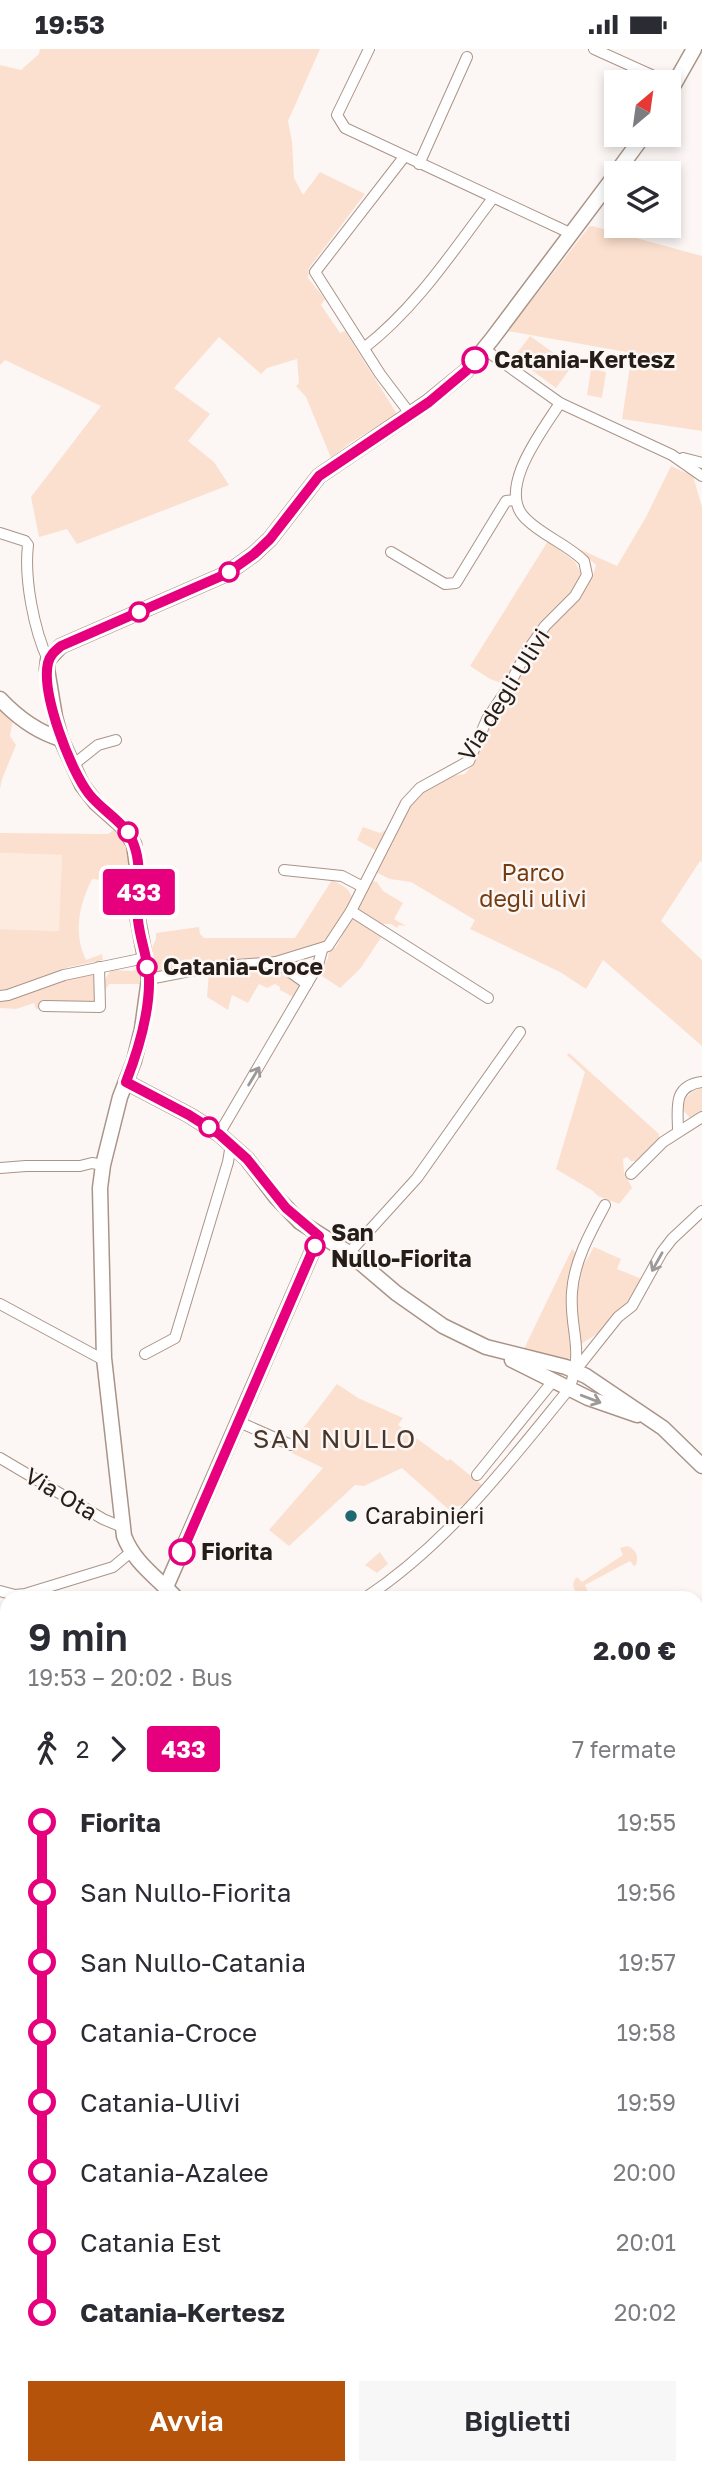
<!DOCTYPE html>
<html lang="it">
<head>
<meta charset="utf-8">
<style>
	:root { --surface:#fff; --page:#f7f7f7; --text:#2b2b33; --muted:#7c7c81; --accent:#b45309 }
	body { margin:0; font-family:"Golos Text",sans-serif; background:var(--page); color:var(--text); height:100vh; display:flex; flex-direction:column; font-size:26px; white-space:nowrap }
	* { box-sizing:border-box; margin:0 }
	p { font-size:23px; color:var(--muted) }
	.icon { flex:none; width:38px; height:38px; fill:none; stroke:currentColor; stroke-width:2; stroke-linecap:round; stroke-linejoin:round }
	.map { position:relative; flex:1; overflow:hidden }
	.sheet { position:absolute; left:0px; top:1542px; width:704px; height:884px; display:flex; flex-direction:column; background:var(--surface); border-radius:21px 21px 0 0; box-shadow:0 4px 10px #0003 }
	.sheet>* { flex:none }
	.badge { padding:0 14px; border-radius:5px; font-size:24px; line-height:46px }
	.needle { width:46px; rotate:29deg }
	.tools { position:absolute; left:604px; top:21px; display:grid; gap:14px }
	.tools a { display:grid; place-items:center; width:77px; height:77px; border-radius:0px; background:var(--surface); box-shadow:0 4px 10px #0003; font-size:35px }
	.map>.badge { position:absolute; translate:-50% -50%; box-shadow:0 0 0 4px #fff }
	.legs { display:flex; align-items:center; gap:10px; height:77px; padding:0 28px; font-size:23px }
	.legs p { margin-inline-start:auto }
	.overview { display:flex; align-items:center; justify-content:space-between; height:119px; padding:0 28px }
	h1 { font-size:38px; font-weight:600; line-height:52px }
	.button { display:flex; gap:14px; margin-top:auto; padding:14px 28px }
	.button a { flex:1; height:80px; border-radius:0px; background:var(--accent); color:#fff; font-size:28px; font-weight:600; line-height:80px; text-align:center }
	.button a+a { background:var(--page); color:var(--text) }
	ul { padding:0 28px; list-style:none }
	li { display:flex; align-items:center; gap:24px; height:70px; font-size:26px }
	li i { display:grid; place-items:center; width:10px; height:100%; margin:0 9px; background:currentColor }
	li i::after { content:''; width:18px; height:18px; margin:-9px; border:5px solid; border-radius:50%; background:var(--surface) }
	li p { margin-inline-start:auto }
	li:first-child i { background:linear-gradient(#0000 50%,currentColor 0) }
	li:last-child i { background:linear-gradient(currentColor 50%,#0000 0) }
	.status { display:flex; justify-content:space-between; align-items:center; height:49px; padding:0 35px; background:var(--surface); direction:ltr }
	.status svg { height:19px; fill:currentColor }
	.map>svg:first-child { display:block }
	.built { fill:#fdebe0 }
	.green { fill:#fce0cf }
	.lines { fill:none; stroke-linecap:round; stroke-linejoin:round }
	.street-casing { stroke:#aa9488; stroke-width:12 }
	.secondary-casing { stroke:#aa9488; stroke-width:17 }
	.primary-casing { stroke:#b06a39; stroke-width:18 }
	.street { stroke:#fff; stroke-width:10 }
	.secondary { stroke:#fff; stroke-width:14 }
	.primary { stroke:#fdbe93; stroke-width:16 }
	.oneway { stroke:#9d9997 }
	.line-1-casing { stroke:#fff; stroke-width:16 }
	.line-1 { stroke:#e6007e; stroke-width:10 }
	.stop-1-dot { fill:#fff; stroke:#e6007e; stroke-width:3.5 }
	.poi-dot { fill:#1d696f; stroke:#fcf7f4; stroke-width:2.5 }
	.labels { text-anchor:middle; stroke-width:5; stroke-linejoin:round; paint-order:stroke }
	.stop-label { font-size:23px; font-weight:bold; fill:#251d18; stroke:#fcf7f4; text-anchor:start }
	.street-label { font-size:23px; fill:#251d18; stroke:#fcf7f4 }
	.park-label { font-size:23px; fill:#753c11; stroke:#fcf7f4 }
	.poi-label { font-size:23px; fill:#251d18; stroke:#fcf7f4; text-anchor:start }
	.quarter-label { font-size:26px; letter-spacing:2px; fill:#48362b; stroke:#fcf7f4 }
</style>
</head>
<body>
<div class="status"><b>19:53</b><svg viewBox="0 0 49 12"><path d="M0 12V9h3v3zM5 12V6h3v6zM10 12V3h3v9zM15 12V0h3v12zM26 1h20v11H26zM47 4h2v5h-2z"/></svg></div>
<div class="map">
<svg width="702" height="2425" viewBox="0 0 702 2425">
	<rect width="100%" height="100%" fill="#fcf7f4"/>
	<polygon class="built" points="0,804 62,806 60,882 0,880"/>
	<g class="green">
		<polygon points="40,0 320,0 288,72 292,92 294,129 303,146 320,123 365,145 309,219 308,229 325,250 321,256 340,284 345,282 397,365 350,394 331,409 306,348 296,337 299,334 297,310 267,319 261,325 219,288 174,339 210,365 188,392 214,413 229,436 77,495 67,480 39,488 31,448 101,357 5,311 0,316 0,16 21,21 39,5"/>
		<polygon points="592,177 702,207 702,382 622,370 632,304 508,282 589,178"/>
		<polygon points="530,287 572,317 556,339 514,308"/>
		<polygon points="591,320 606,323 602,349 587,346"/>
		<polygon points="671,417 693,427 702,458 702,813 700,812 661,872 702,911 702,997 603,911 586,940 560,923 470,880 475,871 411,833 390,830 375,823 411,753 419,744 447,728 465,725 474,714 492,669 513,639 541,586 580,547 593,526 596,516 577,499 617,517 646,468"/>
		<polygon points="548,492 575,513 581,524 568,550 528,593 504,635 490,630 470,617"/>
		<polygon points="0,657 13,670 10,687 16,696 2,730 0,740"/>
		<polygon points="363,778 380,784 388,780 377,802 357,791"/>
		<path d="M115 780C128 793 130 810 131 827H124L123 833 92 830C79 857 73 883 86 911L102 905 103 911 69 918 0 944V880L59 882 62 806 0 804V784L108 785Z"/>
		<path d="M332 831C343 837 353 840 352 854L326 892 318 896 280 908 206 915 189 910 184 920 152 923 150 903 156 890V884L199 878 200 885 204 889H295Z"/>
		<polygon points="371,832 377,833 383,842 403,854 394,870 406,877 399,876 397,879 391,875 381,875 358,861"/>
		<polygon points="352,869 382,887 360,920 340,939 319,925 328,909 329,903 336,898"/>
		<polygon points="304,910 313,915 304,927 289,917 290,914"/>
		<polygon points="137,920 142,922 142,935 109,935 103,944 104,932 111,921 133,922"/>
		<polygon points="264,921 279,924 300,935 302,937 295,949 280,941 280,938 275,935 267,939 259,935 248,954 232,946 228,961 207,948 209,922"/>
		<polygon points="93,923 95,954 45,952 40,955 40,960 36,960 34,954 16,960 0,959 0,952 9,951 42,937"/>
		<polygon points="569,1004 659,1085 659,1091 636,1112 631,1112 627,1108 623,1110 624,1123 632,1139 619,1155 598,1147 593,1142 556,1120 585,1023 567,1006"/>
		<polygon points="702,1039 702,1062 690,1069 683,1061 684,1051 693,1042"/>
		<polygon points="594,1198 621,1210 617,1220 642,1230 627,1256 612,1267 597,1285 581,1295 576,1245 583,1217"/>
		<polygon points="572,1200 576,1204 566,1246 571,1308 565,1312 523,1302"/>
		<polygon points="337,1335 358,1349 403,1369 398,1376 448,1412 450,1410 482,1436 465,1455 448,1460 402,1419 364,1437 355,1436 289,1497 269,1481 323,1419 292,1404 297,1393 295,1390"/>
		<path d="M627 1497C636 1500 639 1507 636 1516L634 1517 630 1512 585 1536 588 1543 582 1546 577 1545C573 1539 571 1534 577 1528L582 1533 623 1506 620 1499Z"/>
		<polygon points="380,1503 388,1515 377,1524 365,1516"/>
		<polygon points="0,2202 7,2205 7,2418 86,2419 85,2425 0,2424"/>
	</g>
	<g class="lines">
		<g class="street-casing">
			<g id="street">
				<polyline points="369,0 337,66 345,79 572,185"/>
				<polyline points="594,0 667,33"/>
				<polyline points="404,108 315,223 380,325 411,366"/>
				<polyline points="419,115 467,8"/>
				<path d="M364 299C416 259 453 202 493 149"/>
				<polyline points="484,300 560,354 672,406 702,427"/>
				<polyline points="683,409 702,414"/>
				<path d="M0 484 25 492 28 496C24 530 34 581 48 611"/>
				<polyline points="391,503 445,535 456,534 506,452 515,451"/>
				<polyline points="73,716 98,696 116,691"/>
				<polyline points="284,821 342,827 363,838"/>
				<polyline points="351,862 488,949"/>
				<polyline points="276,913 307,935"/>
				<path d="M149 930 210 918 276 913 328 897 351 862 406 754 420 739 469 712 487 670 507 640 528 601 545 577 575 547 587 526 584 512C567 495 543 487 526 470 495 441 543 381 560 354"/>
				<polyline points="0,947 8,946 64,926 145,909"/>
				<polyline points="44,957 100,958 99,918"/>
				<path d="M678 1082C678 1059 672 1037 702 1033"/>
				<polyline points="219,1085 318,916 322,901"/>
				<polyline points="0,1119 26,1117 80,1117 92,1114 103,1116"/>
				<polyline points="631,1125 663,1093 702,1068"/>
				<polyline points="349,1204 417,1129 520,983"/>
				<polyline points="0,1255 100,1309 104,1309"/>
				<polyline points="145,1305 175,1289 228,1113 231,1095"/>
				<polyline points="575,1322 618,1268 632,1257 662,1203 672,1190 702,1162"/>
				<polyline points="239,1373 291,1396"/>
				<polyline points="0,1409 103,1470 122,1478"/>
				<polyline points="477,1426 553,1332"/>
				<polyline points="0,1542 15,1546 25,1545 113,1518 131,1503"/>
				<path d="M365 1549C447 1495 508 1415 569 1340 585 1299 569 1281 572 1243 574 1212 591 1182 605 1156"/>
				<polyline points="0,1950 7,1951"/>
				<polyline points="696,2252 702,2237"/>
				<polyline points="696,2273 702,2275"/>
				<polyline points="193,2418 211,2425"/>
				<polyline points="364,2418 389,2423"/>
				<polyline points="497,2418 515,2425"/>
				<polyline points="159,2425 161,2418"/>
				<polyline points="294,2425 297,2418"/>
				<polyline points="630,2425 633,2418"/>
			</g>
		</g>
		<g class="secondary-casing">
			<g id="secondary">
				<polyline points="668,46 694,0"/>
				<polyline points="616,124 644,86"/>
				<path d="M0 650C17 668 37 683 61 690"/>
				<polyline points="126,1033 189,1066 219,1085 247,1110 276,1148 300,1173 349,1204 396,1244 443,1277 486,1298 566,1318 586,1327 663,1379 702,1417"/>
				<polyline points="512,1311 588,1349 637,1366"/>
				<polyline points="166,1538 319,1187"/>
				<path d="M176 1549C158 1529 134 1514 124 1487L104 1309 100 1139 103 1116 120 1048 134 1012 142 980 149 930 138 871 139 833 134 795 123 778 96 754 82 736 61 690 55 668 47 620 48 611 61 597 226 525 254 505 270 490 319 427 428 353 466 322 492 290 616 125"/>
				<polyline points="0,2148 7,2145"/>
				<polyline points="696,2157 702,2159"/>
				<polyline points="696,2378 702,2380"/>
				<polyline points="388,2418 389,2425"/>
			</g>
		</g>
		<g class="primary-casing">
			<g id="primary">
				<polyline points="696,1782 702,1778"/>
				<polyline points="696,1802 702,1798"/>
				<polyline points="0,1809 7,1810"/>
				<polyline points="0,1826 7,1827"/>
			</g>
		</g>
		<use href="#street" class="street"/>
		<use href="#secondary" class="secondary"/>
		<use href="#primary" class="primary"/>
	</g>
	<defs><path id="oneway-shaft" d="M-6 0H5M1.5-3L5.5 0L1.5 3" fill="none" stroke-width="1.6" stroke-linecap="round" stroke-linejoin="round" transform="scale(1.75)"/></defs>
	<g class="oneway">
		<use href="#oneway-shaft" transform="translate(254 1027) rotate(-59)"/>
		<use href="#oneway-shaft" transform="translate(657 1213) rotate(119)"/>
		<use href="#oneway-shaft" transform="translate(591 1350) rotate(21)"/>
	</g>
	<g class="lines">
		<g class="line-1-casing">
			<path id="line-1" d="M182 1503 319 1187 286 1159 247 1110 219 1085 189 1066 126 1033C138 1002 150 964 149 929 148 909 140 891 138 871 136 847 143 820 134 796 127 774 103 763 89 745 70 721 41 644 48 614 50 606 55 602 61 597L226 525 254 505 270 490 319 427 429 353 466 322 475 311"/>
		</g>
		<use href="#line-1" class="line-1"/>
	</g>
	<g class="stop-1-dot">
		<circle cx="475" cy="311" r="12"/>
		<circle cx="229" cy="523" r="9"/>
		<circle cx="139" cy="563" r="9"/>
		<circle cx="128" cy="783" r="9"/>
		<circle cx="147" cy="918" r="9"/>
		<circle cx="209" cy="1078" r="9"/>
		<circle cx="315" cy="1197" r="9"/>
		<circle cx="182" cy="1503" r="12"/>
	</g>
	<circle class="poi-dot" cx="351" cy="1467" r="7"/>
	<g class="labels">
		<g class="stop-label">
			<text x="494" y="319">Catania-Kertesz</text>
			<text x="163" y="926">Catania-Croce</text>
			<text x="331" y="1192">San<tspan x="331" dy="26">Nullo-Fiorita</tspan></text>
			<text x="201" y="1511">Fiorita</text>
		</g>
		<g class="street-label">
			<text transform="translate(504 646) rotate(-58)" y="8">Via degli Ulivi</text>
			<text transform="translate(61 1445) rotate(31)" y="8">Via Ota</text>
		</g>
		<g class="park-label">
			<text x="533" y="832">Parco<tspan x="533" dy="26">degli ulivi</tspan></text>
		</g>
		<g class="poi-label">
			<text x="365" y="1475">Carabinieri</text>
		</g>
		<g class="quarter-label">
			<text x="335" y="1399">SAN NULLO</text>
		</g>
	</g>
</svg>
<div class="tools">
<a><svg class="needle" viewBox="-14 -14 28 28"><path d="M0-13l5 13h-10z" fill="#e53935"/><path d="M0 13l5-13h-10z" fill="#7c7c81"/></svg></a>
<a><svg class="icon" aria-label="layers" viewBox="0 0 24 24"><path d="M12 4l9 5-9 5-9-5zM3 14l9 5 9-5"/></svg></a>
</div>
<b class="badge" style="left:139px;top:843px;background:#e6007e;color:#fff">433</b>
<section class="sheet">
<div class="overview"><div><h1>9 min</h1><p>19:53 – 20:02 · Bus</p></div><b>2.00 €</b></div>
<div class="legs"><svg class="icon" aria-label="walk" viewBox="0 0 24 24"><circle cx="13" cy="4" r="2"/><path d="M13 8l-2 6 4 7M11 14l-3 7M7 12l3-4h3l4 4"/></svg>2<svg class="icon" aria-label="forward" viewBox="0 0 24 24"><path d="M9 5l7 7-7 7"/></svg><b class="badge" style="background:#e6007e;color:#fff">433</b><p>7 fermate</p></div>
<ul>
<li><i style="color:#e6007e"></i><b>Fiorita</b><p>19:55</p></li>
<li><i style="color:#e6007e"></i><span>San Nullo-Fiorita</span><p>19:56</p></li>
<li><i style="color:#e6007e"></i><span>San Nullo-Catania</span><p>19:57</p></li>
<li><i style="color:#e6007e"></i><span>Catania-Croce</span><p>19:58</p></li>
<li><i style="color:#e6007e"></i><span>Catania-Ulivi</span><p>19:59</p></li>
<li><i style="color:#e6007e"></i><span>Catania-Azalee</span><p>20:00</p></li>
<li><i style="color:#e6007e"></i><span>Catania Est</span><p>20:01</p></li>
<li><i style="color:#e6007e"></i><b>Catania-Kertesz</b><p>20:02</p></li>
</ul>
<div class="button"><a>Avvia</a><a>Biglietti</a></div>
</section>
</div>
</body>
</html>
